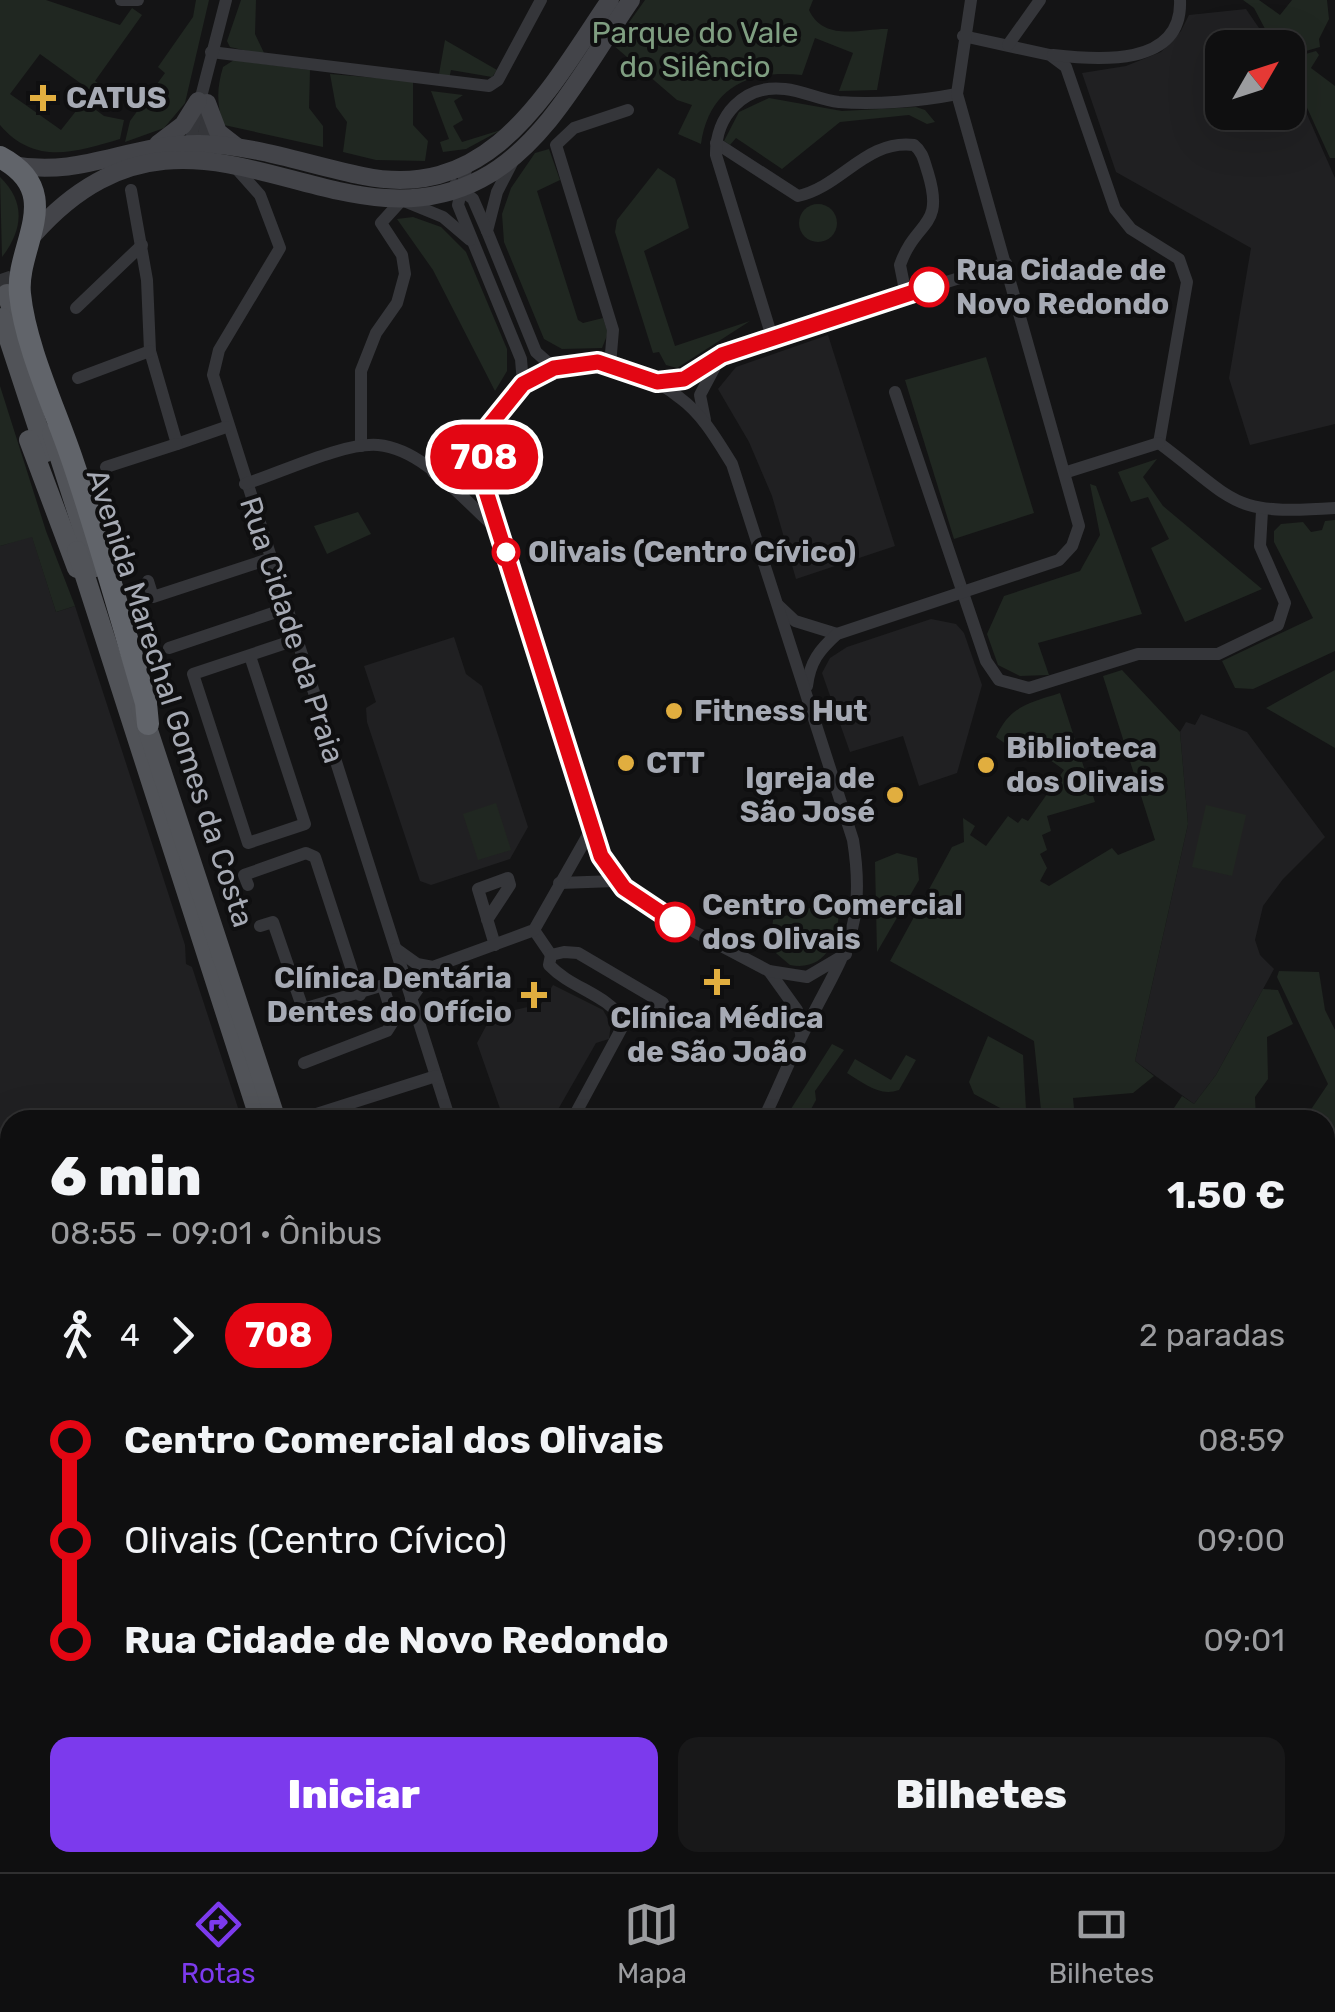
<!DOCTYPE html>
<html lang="pt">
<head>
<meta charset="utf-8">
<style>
	:root { --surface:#0f0f10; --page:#181819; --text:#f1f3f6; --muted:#9b9c9f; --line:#2f2f30; --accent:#7c3aed }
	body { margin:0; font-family:Rubik,sans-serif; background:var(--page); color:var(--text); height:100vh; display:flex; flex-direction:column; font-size:38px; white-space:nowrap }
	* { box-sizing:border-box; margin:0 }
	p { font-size:32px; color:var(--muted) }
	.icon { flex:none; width:55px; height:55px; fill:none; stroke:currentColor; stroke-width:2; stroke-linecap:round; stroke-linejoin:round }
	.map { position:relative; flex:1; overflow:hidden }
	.sheet { position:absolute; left:0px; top:1110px; width:1335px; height:762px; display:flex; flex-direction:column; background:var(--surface); border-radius:30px 30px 0 0; box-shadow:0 10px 40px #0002,0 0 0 2px var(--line) }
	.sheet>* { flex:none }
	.badge { padding:0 20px; border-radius:32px; font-size:35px; line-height:65px }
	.needle { width:65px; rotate:51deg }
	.buttons { position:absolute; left:1205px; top:30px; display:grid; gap:20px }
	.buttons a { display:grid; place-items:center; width:100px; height:100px; border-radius:20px; background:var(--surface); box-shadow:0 10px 40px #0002,0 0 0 2px var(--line); font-size:50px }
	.map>.badge { position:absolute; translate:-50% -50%; box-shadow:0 0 0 5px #fff }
	.legs { display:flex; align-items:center; gap:15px; height:110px; padding:0 50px; font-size:32px }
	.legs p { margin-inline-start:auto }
	.head { display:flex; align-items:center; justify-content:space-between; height:170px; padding:0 50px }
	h1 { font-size:55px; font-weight:800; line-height:75px }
	.cta { display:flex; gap:20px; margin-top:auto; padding:20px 50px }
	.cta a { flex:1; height:115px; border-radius:20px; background:var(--accent); color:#fff; font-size:40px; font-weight:800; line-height:115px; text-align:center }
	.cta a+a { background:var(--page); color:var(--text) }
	ul { padding:0 50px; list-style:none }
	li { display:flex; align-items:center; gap:35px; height:100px; font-size:38px }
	li i { display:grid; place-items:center; width:15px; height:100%; margin:0 12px; background:currentColor }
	li i::after { content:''; width:25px; height:25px; margin:-12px; border:8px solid; border-radius:50%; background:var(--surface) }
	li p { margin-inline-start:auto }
	li:first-child i { background:linear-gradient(#0000 50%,currentColor 0) }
	li:last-child i { background:linear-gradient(currentColor 50%,#0000 0) }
	.tab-bar { display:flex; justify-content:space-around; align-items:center; height:140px; border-top:2px solid var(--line); background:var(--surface); font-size:28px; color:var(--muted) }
	.tab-bar a { display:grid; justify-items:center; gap:5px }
	.tab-bar .selected { color:var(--accent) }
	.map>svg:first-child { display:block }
	.built { fill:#202022 }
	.green { fill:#202721 }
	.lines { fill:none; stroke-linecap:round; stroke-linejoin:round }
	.primary-tunnel { stroke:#313235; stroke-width:20; stroke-dasharray:20 10; stroke-linecap:butt }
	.street { stroke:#35363a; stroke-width:12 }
	.secondary { stroke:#434449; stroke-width:18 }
	.primary { stroke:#515358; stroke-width:20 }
	.highway { stroke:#61646a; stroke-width:22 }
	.line-1-casing { stroke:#fff; stroke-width:22 }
	.line-1 { stroke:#e30613; stroke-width:15 }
	.poi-dot { fill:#e1ae3f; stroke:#0f0f10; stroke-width:4 }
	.stop-1-dot { fill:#fff; stroke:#e30613; stroke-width:5 }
	.labels { text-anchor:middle; stroke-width:8; stroke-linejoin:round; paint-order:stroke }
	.park-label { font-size:30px; fill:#7f9e81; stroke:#0f0f10 }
	.poi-label { font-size:30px; font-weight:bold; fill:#a6aab4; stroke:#0f0f10; text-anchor:start }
	.stop-label { font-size:30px; font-weight:bold; fill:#a6aab4; stroke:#0f0f10; text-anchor:start }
	.street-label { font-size:30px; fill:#a6aab4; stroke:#0f0f10 }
</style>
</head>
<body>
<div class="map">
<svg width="1335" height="1872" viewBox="0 0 1335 1872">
	<rect width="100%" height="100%" fill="#141415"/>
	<g class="built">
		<polygon points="1246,9 1272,47 1222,48 1222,112 1288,112 1288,71 1335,178 1335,424 1250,445 1229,378 1251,248 1116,172 1082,73 1126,66 1161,52 1181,31 1189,15"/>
		<polygon points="828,335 895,546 796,579 772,496 749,442 718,389 736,367"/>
		<polygon points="32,536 56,612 75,606 185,945 186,964 192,967 242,1120 10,1120 10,1190 0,1159 0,546"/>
		<polygon points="931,619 956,624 964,633 982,685 957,773 919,786 903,736 850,752 822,673 830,658 847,647"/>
		<polygon points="454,637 466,674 482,686 528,827 510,859 431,885 420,881 367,722 366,708 376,702 364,666"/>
		<polygon points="1201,714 1247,732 1325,837 1283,879 1263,906 1255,940 1260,955 1274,969 1216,1075 1194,1104 1135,1061 1188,824 1180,732 1186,722 1195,725"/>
		<polygon points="553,985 603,1010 611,1024 609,1039 596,1043 552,1120 504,1120 477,1043 492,1015 541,1004"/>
		<polygon points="10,1623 10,1862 99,1863 69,1872 0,1872 0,1626"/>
		<polygon points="483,1862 486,1872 146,1872 143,1863"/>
	</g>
	<g class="green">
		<path d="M0 0H46L120 25 132 8 142 15 95 81 106 89 101 98 40 54 10 94 61 130 84 101 104 116 124 120 120 139C76 152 35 166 0 125Z"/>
		<polygon points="196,0 209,0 185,103 164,128 125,142 130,121 165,73 158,67 193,17"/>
		<polygon points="241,0 256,0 255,34 265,55 230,47 227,41"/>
		<path d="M645 0H813L809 10C824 43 863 28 888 29L877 90 839 91 853 53 815 38 802 75C749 69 709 88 701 144L678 134 692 105 677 100 613 45Z"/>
		<polygon points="1243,0 1259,0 1280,15 1292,0 1327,0 1329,19 1319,39 1320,47 1288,56 1288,48 1272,42 1254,8"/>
		<polygon points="445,40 497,70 492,77 451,70 449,79 439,74"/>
		<polygon points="1316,51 1319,55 1311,68 1335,86 1335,158 1330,158 1288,66 1288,59"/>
		<path d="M234 60 310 70 309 108 323 126V147L224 125C216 105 217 87 223 67Z"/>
		<polygon points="330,74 413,81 413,125 428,141 425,161 376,160 343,152 347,122 336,107"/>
		<polygon points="431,91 463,95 454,101 463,120 453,126 462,142 501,130 466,149 443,152 440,142 449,139"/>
		<polygon points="769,98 842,111 916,107 925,110 935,122 927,124 909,115 840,122 782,169 736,138 730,145 724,141 739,112"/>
		<polygon points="549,149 560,180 537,191 578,320 583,323 603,318 608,333 602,348 562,349 544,339 504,242 502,214 511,188 535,153"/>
		<polygon points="658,168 675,179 689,228 644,251 675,346 750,321 677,368 666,365 659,352 653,353 615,232 617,220"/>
		<path d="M0 177C26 202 23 230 2 257Z"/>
		<circle cx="818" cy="223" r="19"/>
		<polygon points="413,217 441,227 466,252 507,349 507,371 495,391 433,270 397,219"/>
		<polygon points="986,357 1034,513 954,539 905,380"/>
		<polygon points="0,386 46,531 75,606 56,612 32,537 0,546"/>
		<polygon points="1157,459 1143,477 1163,506 1262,589 1185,622 1151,548 1169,539 1148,497 1131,502 1118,472"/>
		<polygon points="1090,484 1096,486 1142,614 1038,643 1049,675 1020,676 998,665 987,634 1004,596 1080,571 1100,535"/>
		<polygon points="358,512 371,534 327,554 314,526"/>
		<polygon points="1335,520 1335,651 1253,689 1235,688 1222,661 1313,618 1274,542 1274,531 1281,524 1303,522 1311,532 1322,530 1325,521"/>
		<path d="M1122 670 1180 732 1188 824 1135 1061 1154 1076 1133 1093 1073 1098 1075 1119 1042 1120 1034 1041 890 961 952 847 964 842 963 818 975 826 970 835 986 846 1008 816 1018 823 1022 818 1028 821 1064 770 1018 737 1010 747 996 737C1010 706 1029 703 1060 693L1095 802 1047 816 1051 831 1042 835 1047 850 1040 854 1047 868 1040 881 1049 886 1112 848 1118 855 1155 840 1103 676Z"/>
		<polygon points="1335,670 1335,748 1266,708"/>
		<polygon points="496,803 511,850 478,860 463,814"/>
		<polygon points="1206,805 1246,815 1232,876 1192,867"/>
		<polygon points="897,853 917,858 919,880 877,952 875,862"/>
		<path d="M809 908 839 910C838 939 826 972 790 965L770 948 773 920Z"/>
		<polygon points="1279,971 1319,972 1325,1010 1335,1030 1335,1140 1325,1152 1325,1120 1304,1120 1328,1084 1277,977"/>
		<polygon points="1263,989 1278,990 1293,1024 1267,1037 1268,1079 1255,1097 1256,1120 1246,1120 1245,1110 1217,1111 1217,1120 1166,1120 1182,1096 1194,1104 1216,1075"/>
		<polygon points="988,1036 1023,1055 1026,1110 1017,1117 974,1094 969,1082"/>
		<polygon points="832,1044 844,1050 815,1091 816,1100 805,1120 784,1120"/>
		<path d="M906 1055 916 1060 899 1090C879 1097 864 1083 847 1073L855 1059 891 1080Z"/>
	</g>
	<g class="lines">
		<polyline class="primary-tunnel" points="0,274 7,294"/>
		<g class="street">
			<polyline points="121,0 138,0"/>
			<polyline points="963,36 1050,55 1066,67 1115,209 1131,229 1179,259 1187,282 1159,443"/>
			<polyline points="1008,45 1040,0"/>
			<polyline points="211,52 489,86 498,80 541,0"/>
			<path d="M1053 55C1096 60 1183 68 1180 0"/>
			<path d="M716 143 798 196C841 187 866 139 914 145 923 152 924 161 928 173 945 229 916 219 900 265L906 295"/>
			<polyline points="194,146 204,134 206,105"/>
			<polyline points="201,151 192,134 194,124 226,0"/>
			<polyline points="514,159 497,192 487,231 536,352 554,368"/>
			<polyline points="467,165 458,205 521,359 523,384"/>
			<polyline points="235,167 260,195 280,248 219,350 213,375 450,1120"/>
			<polyline points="455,185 473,199 487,231"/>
			<polyline points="131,190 147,280 150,351 177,444 226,427"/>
			<polyline points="404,201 443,217 470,240"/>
			<polyline points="76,308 142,245"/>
			<path d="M772 337 716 155C715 116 744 84 785 89 804 91 820 100 839 102 876 105 921 101 957 94"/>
			<polyline points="610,365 613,330 556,145 574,128 628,110"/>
			<polyline points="78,378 150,351"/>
			<path d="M657 382C696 377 731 351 770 338 848 311 928 289 1006 263"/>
			<polyline points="895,392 986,661 999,680 1029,688 1138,654 1218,654 1278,625 1285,603 1260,546 1262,511"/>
			<polyline points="705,420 700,395 718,361"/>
			<path d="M1159 443C1239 503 1229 515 1335 508"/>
			<polyline points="361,446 361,371 376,333 397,303 405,274 402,255 381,223 401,201"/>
			<polyline points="106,467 177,444"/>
			<polyline points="433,472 484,439"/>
			<polyline points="1067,472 1159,443"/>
			<polyline points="442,480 484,485"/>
			<path d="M245 484C280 473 344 442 378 445 424 449 464 501 497 529"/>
			<polyline points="148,581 153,597 269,559"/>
			<polyline points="778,605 795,621 837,634"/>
			<polyline points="169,648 285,609"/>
			<polyline points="250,656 305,824 248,843 193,674 295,640"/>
			<path d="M807 686C810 662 819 650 837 634L1059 560 1072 546 1079 526 957 94 971 0"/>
			<polyline points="559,883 616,881"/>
			<polyline points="248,885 244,875 306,853 315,857 360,995"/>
			<polyline points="487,920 510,885 508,878 478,889 495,945"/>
			<polyline points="260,926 273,922 303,1009 404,979"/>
			<polyline points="534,930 551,955"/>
			<polyline points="396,949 417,964 433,967 534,930 592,828"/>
			<path d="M564 952 578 953 663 1003 652 1016 625 1022C606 993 572 989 549 965L551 955Z"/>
			<polyline points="769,971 797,1010 801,1034"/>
			<polyline points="411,999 433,967"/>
			<polyline points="304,1063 387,1031 394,1020 383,986"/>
			<polyline points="307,1117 436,1076"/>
			<polyline points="572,1120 625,1022"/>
			<path d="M763 1120C777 1092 788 1063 802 1036 840 957 868 934 853 840L732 464C717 440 703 415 680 398 631 359 560 347 513 394 502 405 487 423 484 439 481 453 484 471 484 485L601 856 616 881 653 910 769 971 807 977 846 954"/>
			<polyline points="1325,1577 1335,1560"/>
			<polyline points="691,1862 695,1872"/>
			<polyline points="908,1872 918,1862"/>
			<polyline points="1009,1872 1016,1862"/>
			<polyline points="1206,1872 1211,1862"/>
		</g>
		<g class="secondary">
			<polyline points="207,103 218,132 236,146"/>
			<polyline points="158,144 183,125 198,101"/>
			<path d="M13 165C83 178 130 143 200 144 256 145 308 165 363 176 492 203 549 89 610 0"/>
			<path d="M34 234C189 60 331 258 481 179 548 144 589 60 631 0"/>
			<polyline points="1325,1169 1335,1158"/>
			<polyline points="1325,1188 1335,1178"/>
			<polyline points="1325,1364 1335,1376"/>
			<polyline points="0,1559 10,1556"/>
			<polyline points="0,1605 10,1602"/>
		</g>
		<g class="primary">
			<polyline points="7,294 18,329"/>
			<polyline points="2,318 46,452"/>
			<polyline points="52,433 95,567"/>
			<polyline points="29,440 77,568"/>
			<polyline points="77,551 260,1120"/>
			<polyline points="141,709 276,1120"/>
			<polyline points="500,1862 503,1872"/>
			<polyline points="515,1862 518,1872"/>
		</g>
		<path class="highway" d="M0 157C68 193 15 246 20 294 25 346 56 411 73 462 100 541 122 623 146 703L148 724"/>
	</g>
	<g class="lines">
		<g class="line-1-casing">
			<polyline id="line-1" points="675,922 624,888 601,856 484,485 484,439 489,426 523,384 554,368 598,362 657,382 684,379 722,355 929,287"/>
		</g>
		<use href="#line-1" class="line-1"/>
	</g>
	<g class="poi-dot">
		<path d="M38 83h10v10h10v10h-10v10h-10v-10h-10v-10h10z"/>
		<circle cx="674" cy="711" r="10"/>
		<circle cx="626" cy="763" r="10"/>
		<circle cx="986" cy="765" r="10"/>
		<circle cx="895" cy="795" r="10"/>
		<path d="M712 967h10v10h10v10h-10v10h-10v-10h-10v-10h10z"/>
		<path d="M529 980h10v10h10v10h-10v10h-10v-10h-10v-10h10z"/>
	</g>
	<g class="stop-1-dot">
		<circle cx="929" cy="287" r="18"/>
		<circle cx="506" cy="552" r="12"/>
		<circle cx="675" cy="922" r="18"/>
	</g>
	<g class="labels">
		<g class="park-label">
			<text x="695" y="43">Parque do Vale<tspan x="695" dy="34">do Silêncio</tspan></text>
		</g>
		<g class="poi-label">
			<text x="66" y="108">CATUS</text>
			<text x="694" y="721">Fitness Hut</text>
			<text x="1006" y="758">Biblioteca<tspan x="1006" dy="34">dos Olivais</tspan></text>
			<text x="646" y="773">CTT</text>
			<text x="875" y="788" text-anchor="end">Igreja de<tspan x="875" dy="34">São José</tspan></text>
			<text x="512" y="988" text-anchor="end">Clínica Dentária<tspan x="512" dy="34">Dentes do Ofício</tspan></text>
			<text x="717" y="1028" text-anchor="middle">Clínica Médica<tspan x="717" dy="34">de São João</tspan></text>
		</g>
		<g class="stop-label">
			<text x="956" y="280">Rua Cidade de<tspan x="956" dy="34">Novo Redondo</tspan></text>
			<text x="528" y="562">Olivais (Centro Cívico)</text>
			<text x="702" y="915">Centro Comercial<tspan x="702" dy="34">dos Olivais</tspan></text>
		</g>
		<g class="street-label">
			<text transform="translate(292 630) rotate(72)" y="10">Rua Cidade da Praia</text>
			<text transform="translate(170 698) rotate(72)" y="10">Avenida Marechal Gomes da Costa</text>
		</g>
	</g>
</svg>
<div class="buttons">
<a><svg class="needle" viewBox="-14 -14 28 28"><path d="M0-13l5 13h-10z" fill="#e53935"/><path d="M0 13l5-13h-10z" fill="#9b9c9f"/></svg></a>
</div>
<b class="badge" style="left:484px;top:457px;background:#e30613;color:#fff">708</b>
<section class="sheet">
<div class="head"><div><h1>6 min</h1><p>08:55 – 09:01 · Ônibus</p></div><b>1.50 €</b></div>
<div class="legs"><svg class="icon" aria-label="walk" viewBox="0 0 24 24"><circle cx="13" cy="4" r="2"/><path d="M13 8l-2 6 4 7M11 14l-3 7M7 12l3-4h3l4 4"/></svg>4<svg class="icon" aria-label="forward" viewBox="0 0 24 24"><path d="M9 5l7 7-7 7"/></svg><b class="badge" style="background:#e30613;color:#fff">708</b><p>2 paradas</p></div>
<ul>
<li><i style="color:#e30613"></i><b>Centro Comercial dos Olivais</b><p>08:59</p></li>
<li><i style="color:#e30613"></i><span>Olivais (Centro Cívico)</span><p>09:00</p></li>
<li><i style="color:#e30613"></i><b>Rua Cidade de Novo Redondo</b><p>09:01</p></li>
</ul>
<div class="cta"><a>Iniciar</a><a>Bilhetes</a></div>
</section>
</div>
<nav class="tab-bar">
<a class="selected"><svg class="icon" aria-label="directions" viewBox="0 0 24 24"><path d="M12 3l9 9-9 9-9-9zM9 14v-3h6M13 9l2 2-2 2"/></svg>Rotas</a>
<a><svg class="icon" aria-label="map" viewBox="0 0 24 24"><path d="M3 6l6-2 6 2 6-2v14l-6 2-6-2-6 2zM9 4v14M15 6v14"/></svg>Mapa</a>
<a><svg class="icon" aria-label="tickets" viewBox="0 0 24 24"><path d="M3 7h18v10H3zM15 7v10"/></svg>Bilhetes</a>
</nav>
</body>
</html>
